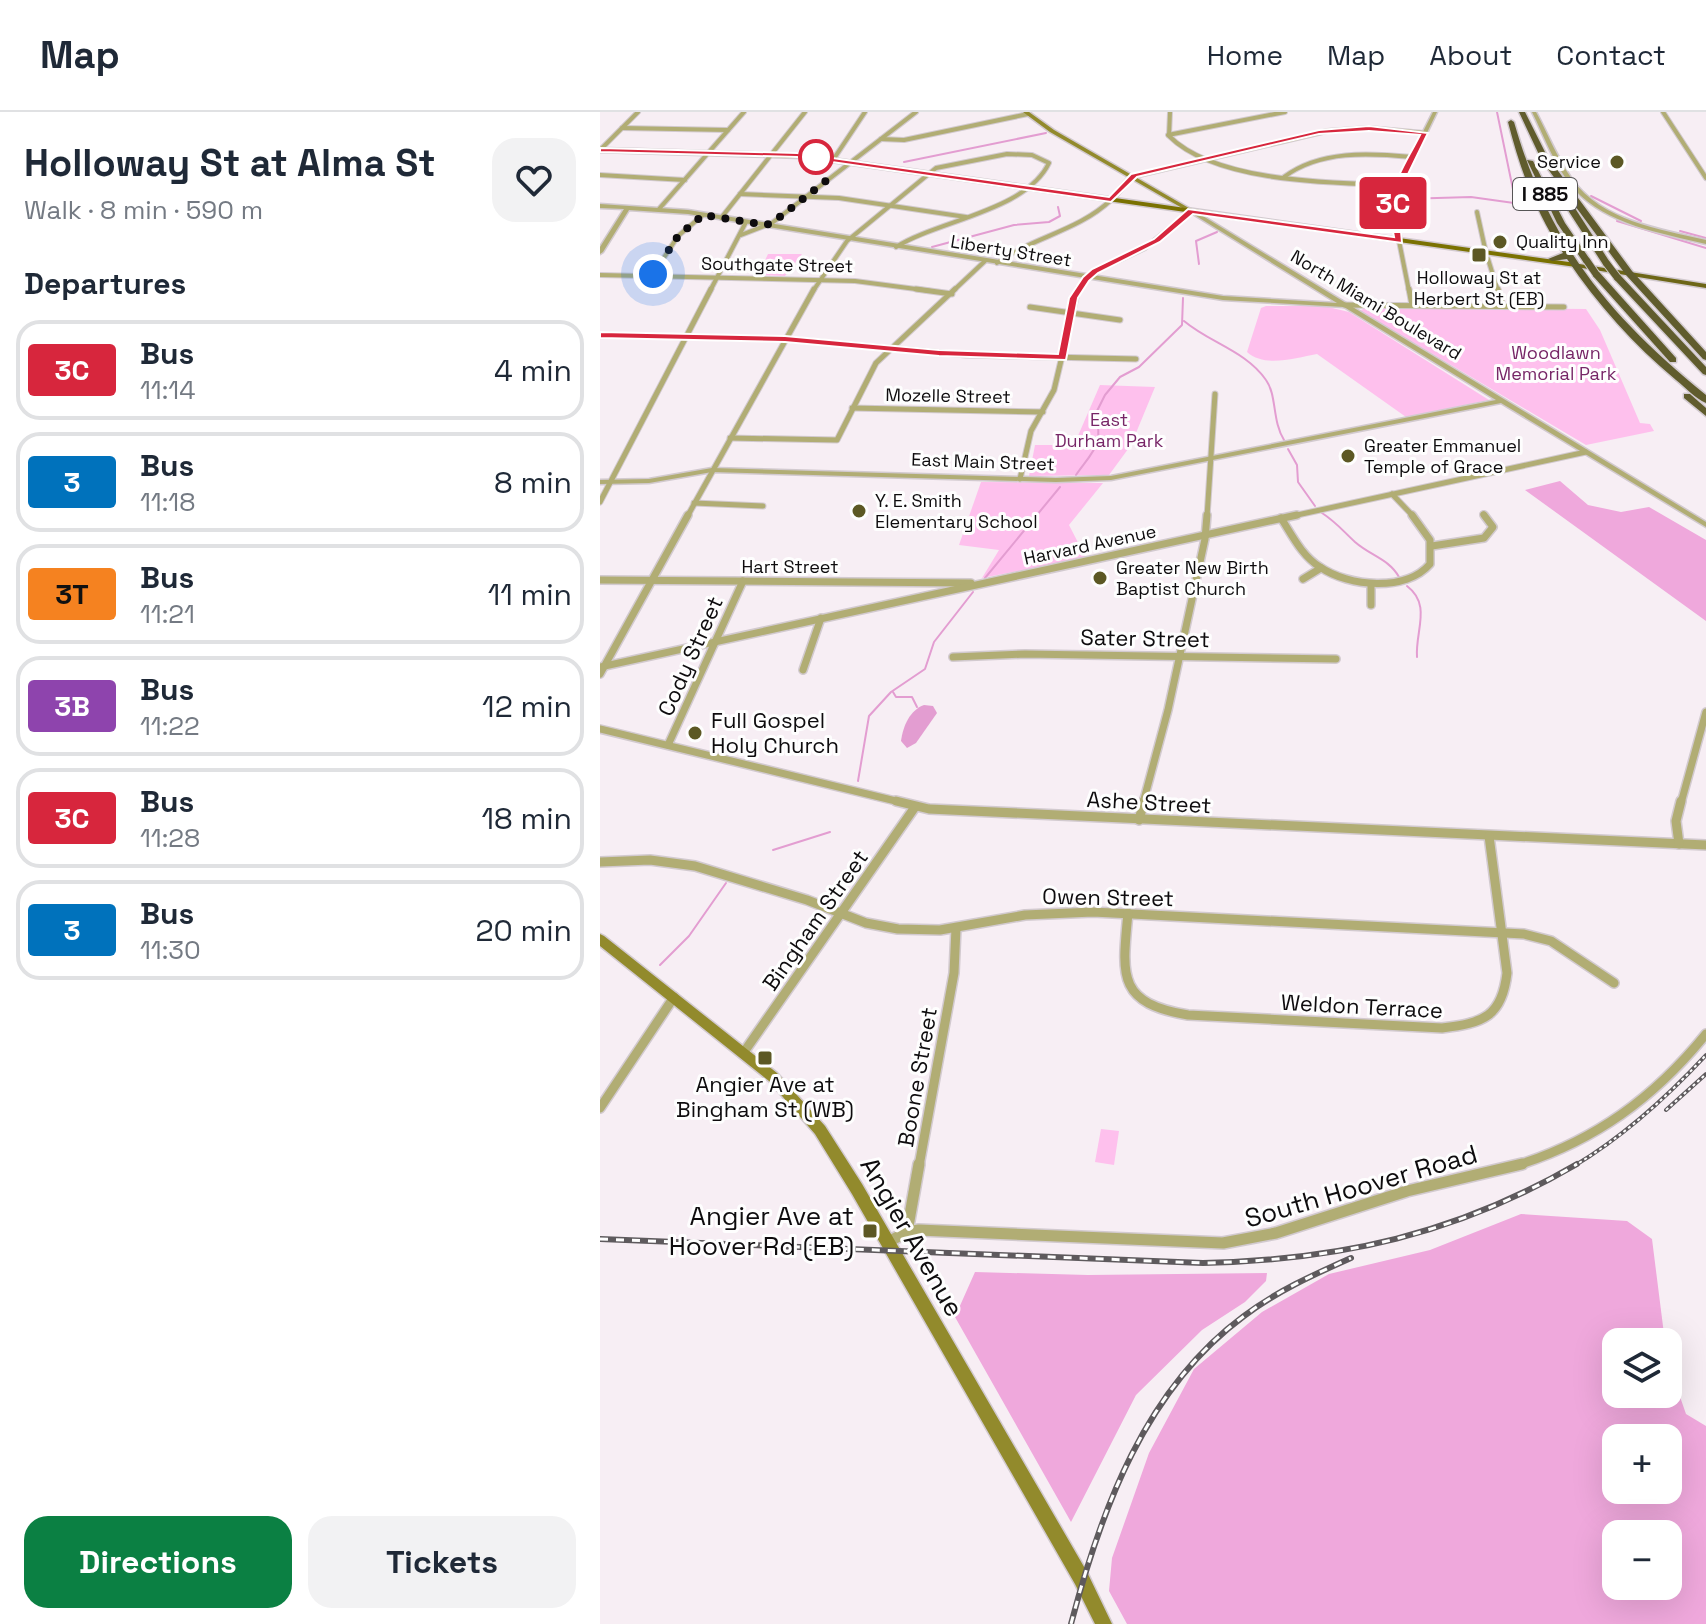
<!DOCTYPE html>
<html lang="en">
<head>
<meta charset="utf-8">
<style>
	:root { --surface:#fff; --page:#f2f2f3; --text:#1f2937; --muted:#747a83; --line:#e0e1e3; --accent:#0b8043 }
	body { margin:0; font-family:"Space Grotesk",sans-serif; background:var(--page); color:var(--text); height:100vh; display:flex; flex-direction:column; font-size:30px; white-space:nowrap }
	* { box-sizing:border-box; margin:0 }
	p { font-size:26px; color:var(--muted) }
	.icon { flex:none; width:44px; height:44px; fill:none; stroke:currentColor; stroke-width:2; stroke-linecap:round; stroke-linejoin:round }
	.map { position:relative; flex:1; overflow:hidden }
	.sheet { display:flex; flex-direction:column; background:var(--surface); width:600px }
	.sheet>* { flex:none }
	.badge { padding:0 16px; border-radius:6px; font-size:28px; line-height:52px }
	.controls { position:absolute; left:1002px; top:1216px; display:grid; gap:16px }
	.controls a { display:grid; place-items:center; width:80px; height:80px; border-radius:16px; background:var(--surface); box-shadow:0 8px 32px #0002; font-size:40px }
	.you { position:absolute; width:40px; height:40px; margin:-20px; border:6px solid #fff; border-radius:50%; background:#1a73e8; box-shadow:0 0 0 12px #1a73e833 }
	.map>.badge { position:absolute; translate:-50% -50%; box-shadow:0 0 0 4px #fff }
	h2 { padding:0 24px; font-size:30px; line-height:72px }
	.round { display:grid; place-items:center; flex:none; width:84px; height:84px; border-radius:24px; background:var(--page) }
	.head { display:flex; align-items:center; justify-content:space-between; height:136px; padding:0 24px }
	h1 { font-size:38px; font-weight:700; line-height:60px }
	.button { display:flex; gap:16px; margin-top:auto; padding:16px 24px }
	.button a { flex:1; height:92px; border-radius:24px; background:var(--accent); color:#fff; font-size:32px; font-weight:700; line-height:92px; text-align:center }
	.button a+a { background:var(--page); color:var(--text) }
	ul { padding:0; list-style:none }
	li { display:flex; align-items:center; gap:24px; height:100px; margin:0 16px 12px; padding:0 8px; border:4px solid var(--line); border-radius:24px }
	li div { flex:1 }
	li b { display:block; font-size:30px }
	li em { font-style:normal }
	li .badge { min-width:88px; font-weight:700; text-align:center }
	header { display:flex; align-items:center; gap:48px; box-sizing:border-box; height:112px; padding:0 40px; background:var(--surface); border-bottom:2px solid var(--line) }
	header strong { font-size:38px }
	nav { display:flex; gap:44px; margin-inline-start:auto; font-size:28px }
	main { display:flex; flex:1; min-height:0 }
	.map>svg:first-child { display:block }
	.green { fill:#fec0ed }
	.forest { fill:#efa8dc; fill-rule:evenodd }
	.water { fill:#e39dd1 }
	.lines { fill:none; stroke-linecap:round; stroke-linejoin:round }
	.stream { stroke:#e39dd1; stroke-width:2 }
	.minor-far4-casing { stroke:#d2cacf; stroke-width:6 }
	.minor-far3-casing { stroke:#d2cacf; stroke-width:7 }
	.minor-far2-casing { stroke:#d2cacf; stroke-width:10 }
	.minor-far1-casing { stroke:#d2cacf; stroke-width:12 }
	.minor-casing { stroke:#d2cacf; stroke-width:14 }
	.tertiary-casing { stroke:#d2cacf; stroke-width:3 }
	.secondary-casing { stroke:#d2cacf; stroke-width:3 }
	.primary-casing { stroke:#d2cacf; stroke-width:3 }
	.trunk-casing { stroke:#d2cacf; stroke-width:3 }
	.motorway-casing { stroke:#d2cacf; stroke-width:3 }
	.minor-far4 { stroke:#b1ad74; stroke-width:4 }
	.minor-far3 { stroke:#b1ad74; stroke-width:5 }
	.minor-far2 { stroke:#b1ad74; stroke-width:7 }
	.minor-far1 { stroke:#b1ad74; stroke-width:9 }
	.minor { stroke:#b1ad74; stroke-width:11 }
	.tertiary { fill:#b1ad74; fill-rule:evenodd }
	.secondary { fill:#928a2c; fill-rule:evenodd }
	.primary { fill:#7a7101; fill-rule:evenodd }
	.trunk { fill:#6d6617; fill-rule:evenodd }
	.motorway { fill:#605c2d; fill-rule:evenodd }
	.rail-far1-casing { stroke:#5e5a5d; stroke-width:4 }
	.rail-casing { stroke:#5e5a5d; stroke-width:6 }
	.rail-far1 { stroke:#fefefe; stroke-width:2; stroke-dasharray:3; stroke-linecap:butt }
	.rail { stroke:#fefefe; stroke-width:3; stroke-dasharray:8; stroke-linecap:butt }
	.motorway-bridge-casing { stroke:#d2cacf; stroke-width:9; stroke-linecap:butt }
	.motorway-bridge { stroke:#605c2d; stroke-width:7 }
	.line { fill:#d7263d; stroke:#fff; stroke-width:2 }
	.walk { stroke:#0e0c0e; stroke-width:8; stroke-dasharray:0 14.4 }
	.stop-dot { fill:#fff; stroke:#d7263d; stroke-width:4 }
	.poi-dot { fill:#5c5824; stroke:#fefefe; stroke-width:3 }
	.labels { text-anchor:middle; stroke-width:6; stroke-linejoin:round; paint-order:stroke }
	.far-poi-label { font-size:18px; fill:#0e0c0e; stroke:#fefefe; text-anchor:start }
	.far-street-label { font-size:18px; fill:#0e0c0e; stroke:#fefefe }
	.far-park-label { font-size:18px; fill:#772667; stroke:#fefefe }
	.shield { fill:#fefefe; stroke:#565556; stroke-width:2 }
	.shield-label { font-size:20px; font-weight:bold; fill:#0e0c0e }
	.street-label { font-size:22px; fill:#0e0c0e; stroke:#fefefe }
	.poi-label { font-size:22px; fill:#0e0c0e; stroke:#fefefe; text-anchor:start }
	.near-street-label { font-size:26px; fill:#0e0c0e; stroke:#fefefe }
	.near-poi-label { font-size:26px; fill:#0e0c0e; stroke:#fefefe; text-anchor:end }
</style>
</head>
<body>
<header>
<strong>Map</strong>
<nav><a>Home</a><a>Map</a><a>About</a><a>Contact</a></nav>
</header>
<main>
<section class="sheet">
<div class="head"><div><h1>Holloway St at Alma St</h1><p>Walk · 8 min · 590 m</p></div><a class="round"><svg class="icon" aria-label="heart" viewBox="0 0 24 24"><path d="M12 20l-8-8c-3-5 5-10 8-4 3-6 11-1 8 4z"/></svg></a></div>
<h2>Departures</h2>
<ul>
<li><span class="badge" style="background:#d7263d;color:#fff">3C</span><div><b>Bus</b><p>11:14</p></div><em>4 min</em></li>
<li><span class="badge" style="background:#0072bc;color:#fff">3</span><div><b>Bus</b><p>11:18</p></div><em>8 min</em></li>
<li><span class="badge" style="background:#f58220;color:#111">3T</span><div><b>Bus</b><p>11:21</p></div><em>11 min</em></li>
<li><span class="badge" style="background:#8e44ad;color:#fff">3B</span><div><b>Bus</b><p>11:22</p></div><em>12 min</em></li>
<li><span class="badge" style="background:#d7263d;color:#fff">3C</span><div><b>Bus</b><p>11:28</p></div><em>18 min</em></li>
<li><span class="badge" style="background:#0072bc;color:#fff">3</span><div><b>Bus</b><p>11:30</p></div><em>20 min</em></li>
</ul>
<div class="button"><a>Directions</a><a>Tickets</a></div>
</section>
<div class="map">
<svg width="1106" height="1512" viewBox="0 0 1106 1512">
	<rect width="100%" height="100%" fill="#f7eef4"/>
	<g class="green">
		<polygon points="168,142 202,142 185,164 158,163"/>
		<path d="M666 194H724L749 200 889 288 806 305 717 242C695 246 665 256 647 240L661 196Z"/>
		<polygon points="766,195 986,197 1000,218 1040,311 1050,312 1054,319 986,333 760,199"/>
		<polygon points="500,273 555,275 531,333 509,363 429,364 435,333 474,333"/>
		<polygon points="381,370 503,371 469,413 486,446 382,466 399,438 359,433"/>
		<polygon points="501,1017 519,1019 514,1053 495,1050"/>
	</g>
	<g class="forest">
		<polygon points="960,369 988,393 1021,400 1049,395 1106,428 1106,509 925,378"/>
		<path d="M921 1102 1027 1109 1052 1127 1065 1230H1016V1282H1068V1250L1086 1302 1106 1314V1512H527L509 1479 512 1446 549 1341 594 1257 662 1200 729 1162 830 1138ZM1068 1326V1378H1016V1326ZM1068 1422V1474H1016V1422Z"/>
		<polygon points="375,1160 488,1163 667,1161 666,1169 645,1190 602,1218 536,1283 471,1410 355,1205"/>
	</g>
	<path class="water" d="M324 593 333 594 337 601 316 631 307 636 301 629C303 614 310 598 324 593Z"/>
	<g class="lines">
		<g class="stream">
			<polyline points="897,0 916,92"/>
			<polyline points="304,50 446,21"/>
			<polyline points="991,84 1041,109"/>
			<polyline points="803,87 871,85 921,92"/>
			<polyline points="1017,109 1106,136"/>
			<polyline points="1080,119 1106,126"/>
			<polyline points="332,135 414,113 449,110 460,104 458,95"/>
			<polyline points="599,152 596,129 617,120"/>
			<path d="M584 209C610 231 646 239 666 268 677 283 672 309 684 328"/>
			<polyline points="688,337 697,353 698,370 715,394"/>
			<path d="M476 363C492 340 505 332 495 303L505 283 520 265 539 255 582 213 583 186"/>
			<path d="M722 401C736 410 743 419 755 430 771 444 789 447 799 465"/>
			<polyline points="385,466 460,375"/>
			<path d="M807 474C832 493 815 519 817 545"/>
			<polyline points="293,580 296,585 312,585 317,595"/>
			<polyline points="258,669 269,604 291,580 325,557 334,530 373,480"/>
			<polyline points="173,738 230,720"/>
			<polyline points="60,853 89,824 126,771"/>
		</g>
		<g class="minor-far4-casing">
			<g id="minor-far4">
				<path d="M570 0 569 24C616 71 733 71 797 73"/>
				<polyline points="1063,0 1106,66"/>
				<polyline points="22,16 128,18"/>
				<polyline points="568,23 685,0"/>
				<polyline points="281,27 304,28 428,2"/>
				<polyline points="0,38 38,0"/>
				<polyline points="233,48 265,0"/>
				<polyline points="0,63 85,68"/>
				<polyline points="531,65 727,19 769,16 824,21"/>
				<path d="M684 65C720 38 769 41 812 45"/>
				<polyline points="140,82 239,86 366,105"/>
				<polyline points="59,97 144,0"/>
				<polyline points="877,100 886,141"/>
				<polyline points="121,106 205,0"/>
				<polyline points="141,123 172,111 316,0"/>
				<polyline points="799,129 809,179"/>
				<polyline points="888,147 898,179"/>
				<path d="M397 151C433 125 478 119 511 88"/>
				<polyline points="0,163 255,169 331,179"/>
				<polyline points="52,164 78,124 103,103"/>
				<polyline points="110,179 146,110"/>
				<path d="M213 179 247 129 336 56 407 42 432 43 449 51C426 99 339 108 296 135"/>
				<polyline points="353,179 385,149"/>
				<polyline points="477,179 492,161 545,136 591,99"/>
			</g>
		</g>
		<g class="minor-far3-casing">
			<g id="minor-far3">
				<polyline points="316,177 352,182"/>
				<polyline points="809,177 812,193"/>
				<polyline points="898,177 903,194"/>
				<polyline points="744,193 964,195"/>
				<polyline points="430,195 520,208"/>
				<polyline points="0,223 185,227 366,243 536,247"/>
				<polyline points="252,296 443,300"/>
				<polyline points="130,326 237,328 276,251 355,177"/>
				<polyline points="420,367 431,319 454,278 478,177"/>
				<polyline points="792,382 814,405"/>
				<polyline points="0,390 111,177"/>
				<polyline points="94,391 163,394"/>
				<polyline points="883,402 885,405"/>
				<polyline points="87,405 214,177"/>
				<polyline points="607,405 615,282"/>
				<polyline points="688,405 986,340"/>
			</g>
		</g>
		<g class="minor-far2-casing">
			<g id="minor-far2">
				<path d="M681 406C692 423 702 444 720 455 749 475 806 480 830 452V428L812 403"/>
				<polyline points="832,434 884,426 893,415 884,403"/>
				<polyline points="703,467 721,456"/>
				<polyline points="0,468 371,471"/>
				<polyline points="771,472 771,493"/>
				<polyline points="353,545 425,542 736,547"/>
				<polyline points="0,555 697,403"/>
				<polyline points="203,558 221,506"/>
				<polyline points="0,562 88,403"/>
				<polyline points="0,617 304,691"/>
				<polyline points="68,633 143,469"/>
				<polyline points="543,691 568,598 605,427 607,403"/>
				<polyline points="1081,691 1106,600"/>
			</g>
		</g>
		<g class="minor-far1-casing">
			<g id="minor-far1">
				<polyline points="296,689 329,697 1106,733"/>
				<polyline points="539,708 544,689"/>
				<polyline points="1079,732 1076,709 1081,689"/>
				<polyline points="0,750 50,748 95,754 207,788 266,811 298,817 340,818 425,803 493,800 924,822 951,829 1014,871"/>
				<path d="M528 801C522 864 517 891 588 903L842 916C883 911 902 905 907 861L889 724"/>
				<polyline points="144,940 315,695"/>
				<polyline points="0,996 74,885"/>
				<polyline points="319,1054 354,861 356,816"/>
				<path d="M915 1054C995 1029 1054 986 1106 922"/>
			</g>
		</g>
		<g class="minor-casing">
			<g id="minor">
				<polyline points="307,1120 319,1052"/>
				<polyline points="288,1130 307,1120 319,1118 623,1131 676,1121 807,1079 922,1052"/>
			</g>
		</g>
		<g class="tertiary-casing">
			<g id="tertiary">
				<polygon points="833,0 837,0 797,83 796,100 802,129 797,130 790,100 791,83"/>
				<path d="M932 0H936C948 22 957 46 972 67 1002 109 1059 117 1106 128V132C1061 121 1007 113 974 77 955 55 945 26 932 0Z"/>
				<polygon points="529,64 534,65 513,89 509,89 509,87"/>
				<polygon points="0,92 88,98 623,184 737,191 588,99 593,98 1106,410 1106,415 901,291 511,368 456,370 112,360 49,371 0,372 0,368 49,367 112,356 456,366 511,364 896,288 744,195 623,188 88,102 29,98 3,140 0,142 0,135 24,97 0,96"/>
			</g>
		</g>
		<g class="secondary-casing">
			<g id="secondary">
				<polygon points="423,0 429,0 454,18 594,99 589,100 450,20"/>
				<polygon points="0,822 4,824 177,961 225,1014 262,1072 487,1460 512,1512 495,1512 475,1472 252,1082 215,1022 169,969 0,834"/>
			</g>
		</g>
		<g class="primary-casing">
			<polygon id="primary" points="0,36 203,42 976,151 979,153 976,155 203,46 0,40"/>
		</g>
		<g class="trunk-casing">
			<polygon id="trunk" points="973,151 1106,172 1106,176 976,155 973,155"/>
		</g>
		<g class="motorway-casing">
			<g id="motorway">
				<polygon points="919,0 925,0 947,44 1032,159 1106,240 1106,248 1103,247 1026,163 942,49"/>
				<path d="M911 8 914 10C949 132 1009 204 1106 283V291C1095 286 1086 276 1076 268 1034 233 997 192 967 147L952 149 948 147 963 141C936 101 920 57 908 10Z"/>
				<polygon points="927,48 933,49 965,111 991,149 990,151 984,151 957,111"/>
				<polygon points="965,90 971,90 1011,152 1010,154 1004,154 964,92"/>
				<polygon points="993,160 999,160 1076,246 1076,250 1070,250 993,164"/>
				<polygon points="1014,163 1020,163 1106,255 1106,263 1103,262 1014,167"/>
				<polygon points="1084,282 1090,282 1106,296 1106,304 1084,286"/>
			</g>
		</g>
		<use href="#minor-far4" class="minor-far4"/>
		<use href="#minor-far3" class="minor-far3"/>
		<use href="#minor-far2" class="minor-far2"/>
		<use href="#minor-far1" class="minor-far1"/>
		<use href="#minor" class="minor"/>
		<use href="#tertiary" class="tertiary"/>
		<use href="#secondary" class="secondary"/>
		<use href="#primary" class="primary"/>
		<use href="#trunk" class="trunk"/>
		<use href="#motorway" class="motorway"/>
		<g class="rail-far1-casing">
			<g id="rail-far1">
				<polyline points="1066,998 1106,962"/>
				<path d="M974 1054C1024 1024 1066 986 1106 943"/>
			</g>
		</g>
		<g class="rail-casing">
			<g id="rail">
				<path d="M0 1127 603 1151C741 1148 857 1122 977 1052"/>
				<path d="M471 1512C501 1398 545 1277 644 1204 677 1179 713 1163 751 1146"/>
			</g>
		</g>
		<use href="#rail-far1" class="rail-far1"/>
		<use href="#rail" class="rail"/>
		<g class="motorway-bridge-casing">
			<g id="motorway-bridge">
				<polyline points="987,149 996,162"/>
				<polyline points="1007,152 1017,165"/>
			</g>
		</g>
		<use href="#motorway-bridge" class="motorway-bridge"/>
	</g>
	<path class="line" d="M769 14 828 21 798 83 802 131 593 102 560 130 498 161 489 169 478 186 466 248 339 244 185 230 0 226V220L185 224 339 238 458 242 469 186 483 165 492 157 554 127 588 97 794 125C784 78 799 64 820 23L769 19 719 22 537 65 511 90 197 45 0 40V36L197 41 509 85 531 62 719 18Z"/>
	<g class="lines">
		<polyline class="walk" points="53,162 78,124 103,103 166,113 172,111 227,68 216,45"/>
	</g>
	<circle class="stop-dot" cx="216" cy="45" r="16"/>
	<g class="poi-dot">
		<circle cx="1017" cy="50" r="8"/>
		<circle cx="900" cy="130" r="8"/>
		<rect x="871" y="135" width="16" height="16" rx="4"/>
		<circle cx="748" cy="344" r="8"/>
		<circle cx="259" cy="399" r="8"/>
		<circle cx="500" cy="466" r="8"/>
		<circle cx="95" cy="621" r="8"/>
		<rect x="157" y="938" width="16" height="16" rx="4"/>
		<rect x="262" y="1111" width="16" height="16" rx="4"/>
	</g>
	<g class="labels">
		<g class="far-poi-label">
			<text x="1001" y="56" text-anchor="end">Service</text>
			<text x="916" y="136">Quality Inn</text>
			<text x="879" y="172" text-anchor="middle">Holloway St at<tspan x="879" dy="21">Herbert St (EB)</tspan></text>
			<text x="764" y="340">Greater Emmanuel<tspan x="764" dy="21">Temple of Grace</tspan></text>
			<text x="275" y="395">Y. E. Smith<tspan x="275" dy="21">Elementary School</tspan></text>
			<text x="516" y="462">Greater New Birth<tspan x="516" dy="21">Baptist Church</tspan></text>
		</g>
		<g class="far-street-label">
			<text transform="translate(411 139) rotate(9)" y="6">Liberty Street</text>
			<text transform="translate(177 153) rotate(1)" y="6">Southgate Street</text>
			<text transform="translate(776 193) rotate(31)" y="6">North Miami Boulevard</text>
			<text transform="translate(348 284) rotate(1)" y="6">Mozelle Street</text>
			<text transform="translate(383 350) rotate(2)" y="6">East Main Street</text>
			<text transform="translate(490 433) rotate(-12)" y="6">Harvard Avenue</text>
			<text x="190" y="461">Hart Street</text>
		</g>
		<g class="far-park-label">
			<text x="956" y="247">Woodlawn<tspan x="956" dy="21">Memorial Park</tspan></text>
			<text x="509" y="314">East<tspan x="509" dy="21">Durham Park</tspan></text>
		</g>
		<rect class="shield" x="913" y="66" width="64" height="32" rx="6"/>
		<g class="shield-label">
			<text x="945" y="89">I 885</text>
		</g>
		<g class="street-label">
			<text transform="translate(545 526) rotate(1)" y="8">Sater Street</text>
			<text transform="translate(90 544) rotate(-66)" y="8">Cody Street</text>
			<text transform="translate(549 690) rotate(3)" y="8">Ashe Street</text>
			<text transform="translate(508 785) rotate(1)" y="8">Owen Street</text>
			<text transform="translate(215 808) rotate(-55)" y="8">Bingham Street</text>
			<text transform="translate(762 894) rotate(3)" y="8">Weldon Terrace</text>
			<text transform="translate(317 965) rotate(-80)" y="8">Boone Street</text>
		</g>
		<g class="poi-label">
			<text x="111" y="616">Full Gospel<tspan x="111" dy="25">Holy Church</tspan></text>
			<text x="165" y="980" text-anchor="middle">Angier Ave at<tspan x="165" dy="25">Bingham St (WB)</tspan></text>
		</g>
		<g class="near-street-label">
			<text transform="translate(761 1074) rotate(-16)" y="9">South Hoover Road</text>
			<text transform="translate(312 1125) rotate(60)" y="9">Angier Avenue</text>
		</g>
		<g class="near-poi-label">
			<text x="254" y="1113">Angier Ave at<tspan x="254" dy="30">Hoover Rd (EB)</tspan></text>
		</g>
	</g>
</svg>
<div class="controls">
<a><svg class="icon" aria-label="layers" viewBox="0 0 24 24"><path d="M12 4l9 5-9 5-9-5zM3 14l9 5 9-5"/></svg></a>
<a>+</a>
<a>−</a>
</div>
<div class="you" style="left:53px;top:162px"></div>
<b class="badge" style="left:793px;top:91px;background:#d7263d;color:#fff">3C</b>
</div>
</main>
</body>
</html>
